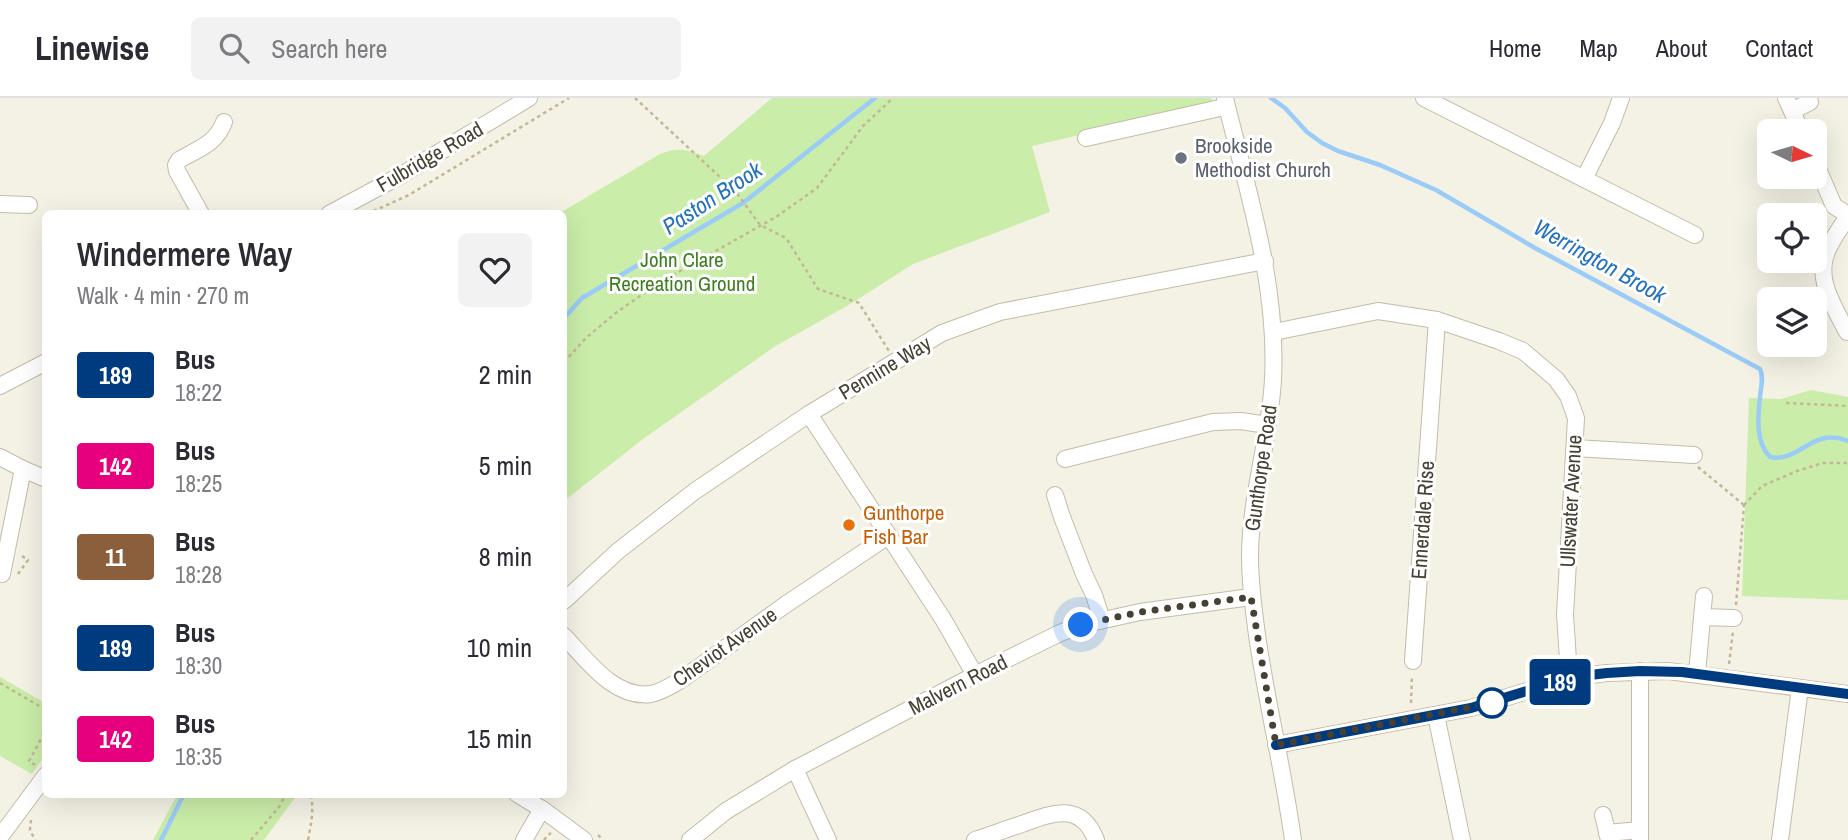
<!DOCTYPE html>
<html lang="en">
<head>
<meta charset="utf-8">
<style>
	:root { --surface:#fff; --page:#f2f2f3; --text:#2b2b33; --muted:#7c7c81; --line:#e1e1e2 }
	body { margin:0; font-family:"Archivo Narrow",sans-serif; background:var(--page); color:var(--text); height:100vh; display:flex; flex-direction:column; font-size:26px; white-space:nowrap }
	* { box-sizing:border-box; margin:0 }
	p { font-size:23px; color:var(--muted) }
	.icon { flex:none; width:38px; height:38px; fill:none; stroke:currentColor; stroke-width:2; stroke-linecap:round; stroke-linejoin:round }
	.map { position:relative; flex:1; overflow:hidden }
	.details { position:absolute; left:42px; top:112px; width:525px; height:588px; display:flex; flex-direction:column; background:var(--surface); border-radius:10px; box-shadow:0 7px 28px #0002 }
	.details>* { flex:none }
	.badge { padding:0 14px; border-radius:5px; font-size:24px; line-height:46px }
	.needle { width:46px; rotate:95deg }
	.controls { position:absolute; left:1757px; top:21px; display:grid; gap:14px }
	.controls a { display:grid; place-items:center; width:70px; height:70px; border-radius:10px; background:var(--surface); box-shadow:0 7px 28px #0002; font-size:35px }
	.you { position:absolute; width:35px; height:35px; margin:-18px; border:5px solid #fff; border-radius:50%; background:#1a73e8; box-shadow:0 0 0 10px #1a73e833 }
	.map>.badge { position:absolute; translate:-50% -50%; box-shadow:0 0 0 4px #fff }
	.round { display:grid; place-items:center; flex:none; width:74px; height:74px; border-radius:10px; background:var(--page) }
	.head { display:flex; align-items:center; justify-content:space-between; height:119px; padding:0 35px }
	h1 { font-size:33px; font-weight:600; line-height:52px }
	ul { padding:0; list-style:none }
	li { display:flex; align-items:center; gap:21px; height:91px; padding:0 35px }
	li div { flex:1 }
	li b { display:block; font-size:26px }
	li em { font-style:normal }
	li .badge { min-width:77px; font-weight:700; text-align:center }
	header { display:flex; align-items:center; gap:42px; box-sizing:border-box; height:98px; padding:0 35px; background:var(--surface); border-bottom:2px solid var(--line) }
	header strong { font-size:33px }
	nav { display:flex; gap:38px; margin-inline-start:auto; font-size:24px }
	.search { width:490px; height:63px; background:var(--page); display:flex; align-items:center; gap:18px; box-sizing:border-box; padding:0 24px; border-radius:10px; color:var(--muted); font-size:26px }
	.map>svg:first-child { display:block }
	.green { fill:#caeda9 }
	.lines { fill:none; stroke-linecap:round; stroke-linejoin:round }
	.stream { stroke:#9bcbf7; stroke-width:4.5 }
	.minor-casing { stroke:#c3bca9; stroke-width:18 }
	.path { stroke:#c4b796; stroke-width:2.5; stroke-dasharray:3.5 3.5; stroke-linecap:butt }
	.minor { stroke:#fff; stroke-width:16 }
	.line-casing { stroke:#fff; stroke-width:16 }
	.line { stroke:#003b80; stroke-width:10 }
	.walk { stroke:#474134; stroke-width:7; stroke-dasharray:0 12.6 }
	.worship-dot { fill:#6b7280; stroke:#fff; stroke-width:2.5 }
	.food-dot { fill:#e8710a; stroke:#fff; stroke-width:2.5 }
	.stop-dot { fill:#fff; stroke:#003b80; stroke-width:3.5 }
	.labels { text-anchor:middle; stroke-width:6; stroke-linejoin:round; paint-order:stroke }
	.worship-label { font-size:21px; fill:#5b616d; stroke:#fff; text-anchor:start }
	.street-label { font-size:21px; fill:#474134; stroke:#fff }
	.park-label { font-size:21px; fill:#3f7f21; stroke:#fff }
	.food-label { font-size:21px; fill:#c56008; stroke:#fff; text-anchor:start }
	.water-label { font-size:23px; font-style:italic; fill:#2372bd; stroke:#fff }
</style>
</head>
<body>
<header>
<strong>Linewise</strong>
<div class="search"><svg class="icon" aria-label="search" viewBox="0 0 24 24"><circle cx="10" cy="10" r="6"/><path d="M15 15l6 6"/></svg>Search here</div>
<nav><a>Home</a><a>Map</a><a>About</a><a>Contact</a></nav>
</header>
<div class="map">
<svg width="1848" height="742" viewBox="0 0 1848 742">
	<rect width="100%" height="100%" fill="#f4f1e5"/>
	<g class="green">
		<path d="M772 0H1211L1213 6 1032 48 1050 114 913 166 852 205 774 249 643 341 564 403V116H558L660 56C677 49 687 51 704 58Z"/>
		<polygon points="1811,292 1848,299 1848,502 1742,498 1749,300 1781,301"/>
		<polygon points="0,579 45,605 45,657 32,676 0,658"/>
		<polygon points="177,697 177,696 297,697 264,742 153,742"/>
	</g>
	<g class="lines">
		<g class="stream">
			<path d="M1271 0 1285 10 1307 34 1322 45 1338 53 1380 67 1436 92 1535 150 1760 271C1764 279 1761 289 1760 299 1758 318 1755 344 1770 359 1800 365 1812 328 1848 343"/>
			<polyline points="564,220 582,200 743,105 875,0"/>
			<polyline points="161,742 184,696"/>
		</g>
		<g class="minor-casing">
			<g id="minor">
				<path d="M1225 0C1247 92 1278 185 1273 281 1270 341 1250 399 1250 459 1250 488 1254 516 1258 544 1268 610 1284 676 1293 742"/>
				<polyline points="1424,0 1695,137"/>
				<polyline points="1786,0 1801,33"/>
				<polyline points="1792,13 1810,4"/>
				<polyline points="1086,40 1220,10"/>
				<polyline points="1815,64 1834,108 1848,117"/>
				<polyline points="1584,81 1612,25 1621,0"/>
				<polyline points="0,106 29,107"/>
				<path d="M201 116 177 73 176 67 179 62C198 51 216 46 224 24"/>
				<polyline points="329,116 398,79 529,0"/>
				<polyline points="1274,234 1378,213 1437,222 1499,243 1523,253 1556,281 1568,298 1576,320 1565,517 1568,562 1573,579"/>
				<path d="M1847 234C1834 208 1814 180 1828 151 1833 140 1841 129 1848 118"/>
				<polyline points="0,288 46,264"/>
				<polyline points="809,316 943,521 975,577"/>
				<polyline points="1575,350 1694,357"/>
				<polyline points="0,359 23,371 46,381"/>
				<polyline points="1065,361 1213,324 1241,323 1267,327"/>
				<polyline points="1055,397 1062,419 1084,476 1094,497 1102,522"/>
				<polyline points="2,476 23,371"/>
				<polyline points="564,503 618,453 695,393 809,316 942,235 1000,214 1265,163"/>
				<polyline points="1702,519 1734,520"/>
				<path d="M564 538C587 562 614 601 651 596 662 594 672 587 681 582L785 507 888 438"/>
				<polyline points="1413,563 1437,222"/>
				<polyline points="1697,575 1704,498"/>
				<polyline points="1436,617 1462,742"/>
				<polyline points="1276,647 1471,610 1573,579 1607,575 1668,573 1848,596"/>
				<polyline points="795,671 828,742"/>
				<polyline points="517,696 542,711 584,742"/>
				<polyline points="1603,717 1609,742"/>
				<polyline points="1607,735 1640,732"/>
				<polyline points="0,739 46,677"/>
				<polyline points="524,742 542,711"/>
				<polyline points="690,742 726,713 795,671 975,577 1060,535 1081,527 1140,514 1251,499"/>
				<path d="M975 742C991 737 1006 731 1022 726 1052 715 1081 703 1096 742"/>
				<polyline points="1640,742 1640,573"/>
				<polyline points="1780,742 1800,590"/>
			</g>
		</g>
		<g class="path">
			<polyline points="635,0 736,94 760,127 786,140 818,191 859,205 889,253"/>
			<polyline points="367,116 409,97 569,0"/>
			<polyline points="564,264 587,239 617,214 659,185 776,119 817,90 863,28 893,0"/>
			<polyline points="1786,305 1848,308"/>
			<polyline points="1698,369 1744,407"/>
			<polyline points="1744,407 1762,388 1797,373 1823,365 1848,365"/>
			<polyline points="18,476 28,462 22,458"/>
			<polyline points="1736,507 1744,407"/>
			<polyline points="1729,566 1733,534"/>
			<polyline points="0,585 46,612"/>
			<polyline points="1411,605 1412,577"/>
			<polyline points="35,667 29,663 46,632"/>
			<polyline points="31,722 30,732 35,742"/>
			<polyline points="598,737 603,742"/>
			<polyline points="251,742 279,709 286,696"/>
			<path d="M308 742C311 726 314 713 311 696"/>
			<polyline points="544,742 548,737 551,735"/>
		</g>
		<use href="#minor" class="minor"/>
	</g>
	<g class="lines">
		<g class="line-casing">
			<polyline id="line" points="1276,647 1471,610 1573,579 1607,575 1640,573 1682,574 1848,596"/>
		</g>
		<use href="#line" class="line"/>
		<polyline class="walk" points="1081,527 1140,514 1251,499 1276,647 1492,605"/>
	</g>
	<circle class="worship-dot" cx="1181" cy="60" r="7"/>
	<circle class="food-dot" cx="849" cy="427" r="7"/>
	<circle class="stop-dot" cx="1492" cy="605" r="14"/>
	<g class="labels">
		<g class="worship-label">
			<text x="1195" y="55">Brookside<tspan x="1195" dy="24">Methodist Church</tspan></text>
		</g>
		<g class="street-label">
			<text transform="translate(430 59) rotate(-30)" y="7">Fulbridge Road</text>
			<text transform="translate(885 270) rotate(-31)" y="7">Pennine Way</text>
			<text transform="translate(1261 370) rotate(-82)" y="7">Gunthorpe Road</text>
			<text transform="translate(1571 403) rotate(-87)" y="7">Ullswater Avenue</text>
			<text transform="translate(1423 422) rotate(-86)" y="7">Ennerdale Rise</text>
			<text transform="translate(725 549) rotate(-35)" y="7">Cheviot Avenue</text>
			<text transform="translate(958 587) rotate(-27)" y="7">Malvern Road</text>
		</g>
		<g class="park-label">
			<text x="682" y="169">John Clare<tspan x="682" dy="24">Recreation Ground</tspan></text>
		</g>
		<g class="food-label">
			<text x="863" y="422">Gunthorpe<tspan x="863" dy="24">Fish Bar</tspan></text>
		</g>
		<g class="water-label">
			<text transform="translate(712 100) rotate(-33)" y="8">Paston Brook</text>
			<text transform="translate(1600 163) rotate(29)" y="8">Werrington Brook</text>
		</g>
	</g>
</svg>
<div class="controls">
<a><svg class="needle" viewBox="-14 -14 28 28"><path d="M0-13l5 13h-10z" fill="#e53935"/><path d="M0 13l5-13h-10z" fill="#7c7c81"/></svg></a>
<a><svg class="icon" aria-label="locate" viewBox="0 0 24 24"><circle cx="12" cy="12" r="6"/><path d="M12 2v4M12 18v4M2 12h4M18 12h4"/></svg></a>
<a><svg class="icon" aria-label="layers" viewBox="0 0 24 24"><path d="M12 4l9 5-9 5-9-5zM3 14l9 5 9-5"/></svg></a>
</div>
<div class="you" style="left:1081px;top:527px"></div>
<b class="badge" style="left:1560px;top:584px;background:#003b80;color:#fff">189</b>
<section class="details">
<div class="head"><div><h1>Windermere Way</h1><p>Walk · 4 min · 270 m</p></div><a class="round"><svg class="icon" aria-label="heart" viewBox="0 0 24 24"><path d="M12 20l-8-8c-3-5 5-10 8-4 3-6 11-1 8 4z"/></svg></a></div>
<ul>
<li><span class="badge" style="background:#003b80;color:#fff">189</span><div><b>Bus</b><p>18:22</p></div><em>2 min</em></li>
<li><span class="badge" style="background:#e6007e;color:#fff">142</span><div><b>Bus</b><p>18:25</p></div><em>5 min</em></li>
<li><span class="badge" style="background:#8b5e3c;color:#fff">11</span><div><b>Bus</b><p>18:28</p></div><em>8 min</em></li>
<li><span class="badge" style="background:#003b80;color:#fff">189</span><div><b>Bus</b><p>18:30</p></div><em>10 min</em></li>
<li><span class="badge" style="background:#e6007e;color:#fff">142</span><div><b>Bus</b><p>18:35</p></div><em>15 min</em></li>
</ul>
</section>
</div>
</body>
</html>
